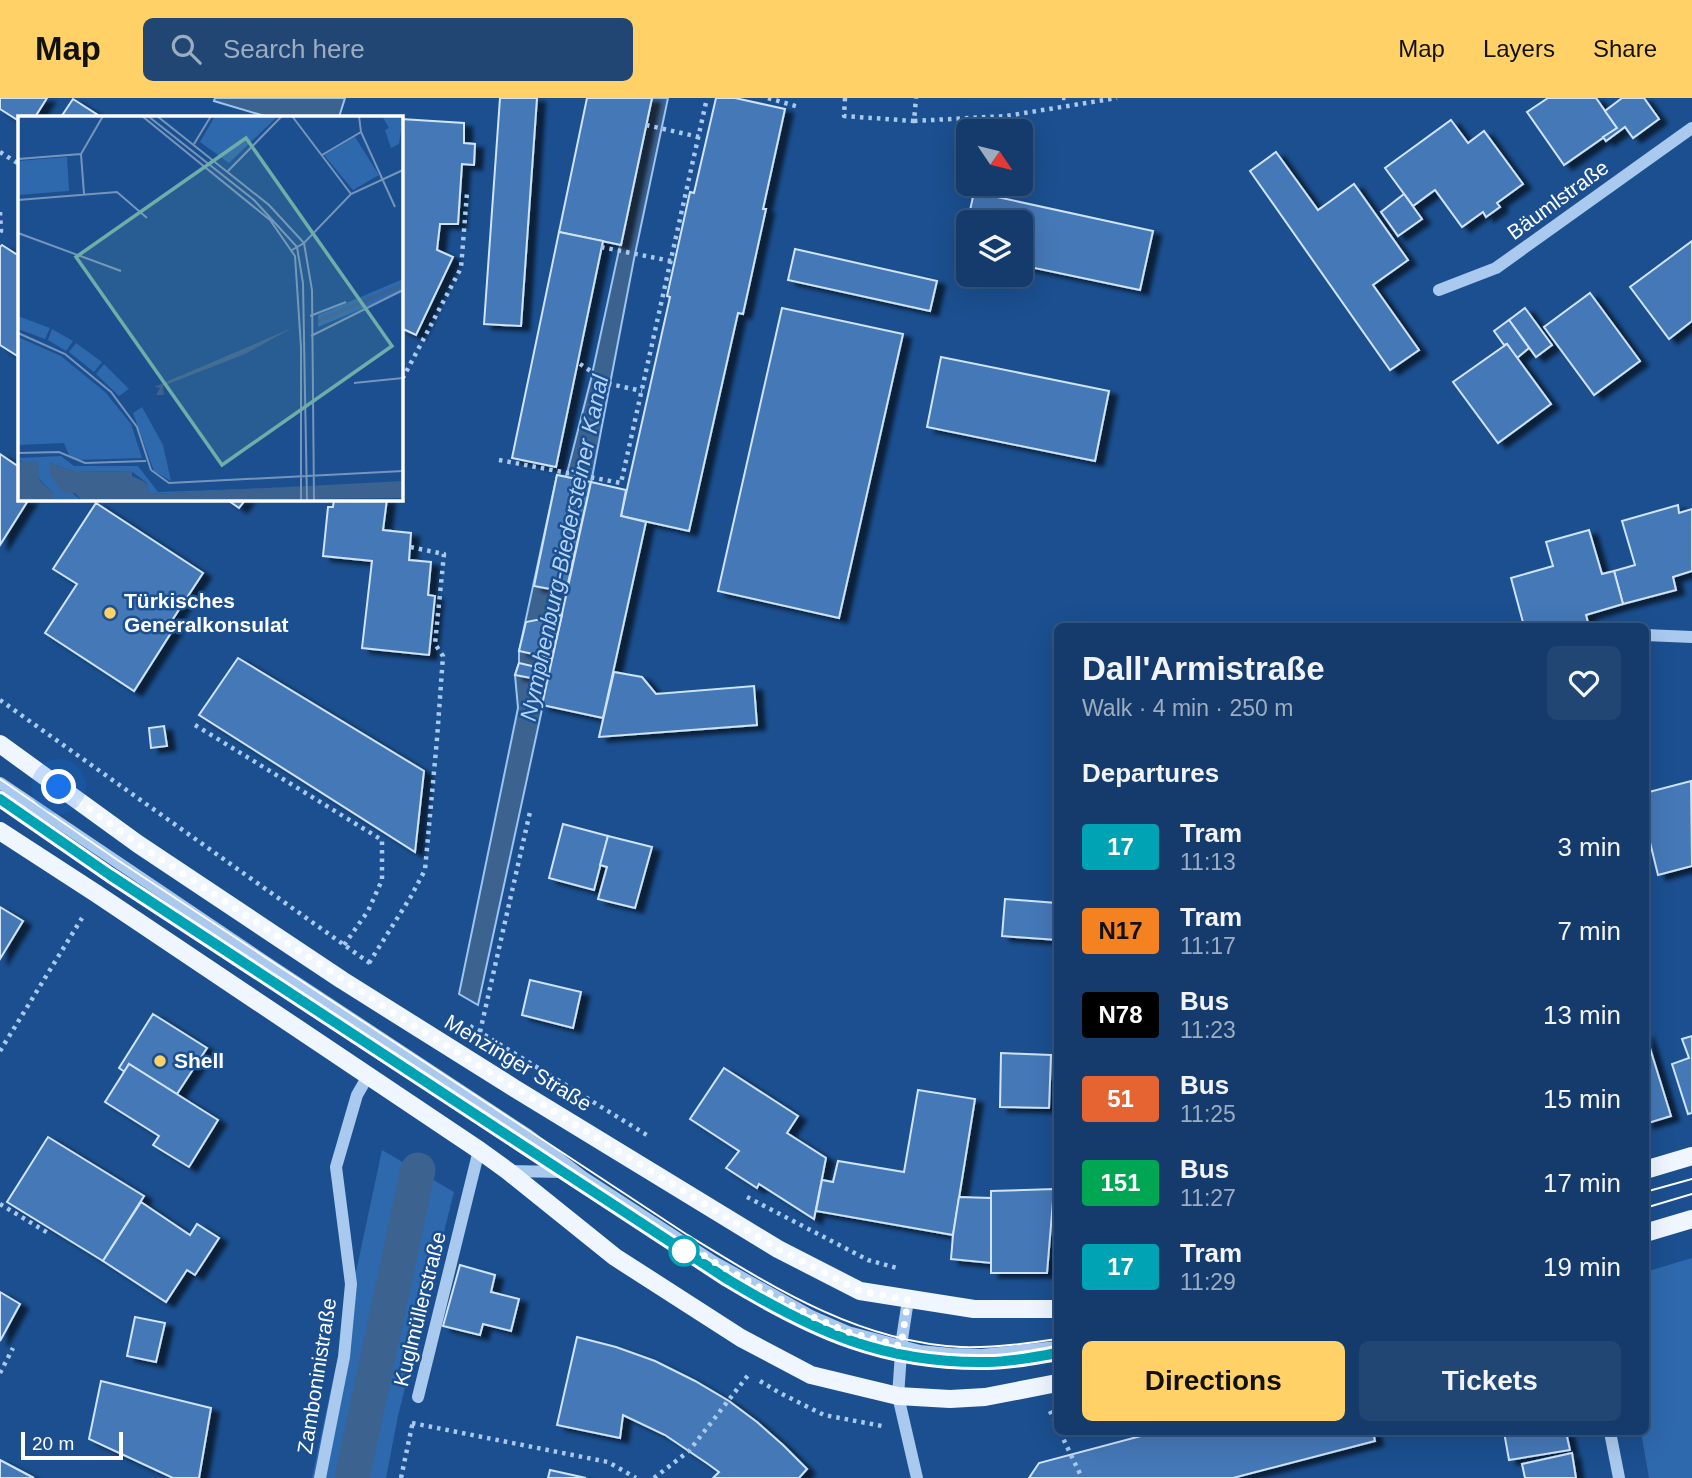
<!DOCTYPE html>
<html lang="en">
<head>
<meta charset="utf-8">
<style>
	:root { --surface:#143b6b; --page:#214673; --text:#f1f3f6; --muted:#9dadc1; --line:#33557e; --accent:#ffd166 }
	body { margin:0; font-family:Arial,sans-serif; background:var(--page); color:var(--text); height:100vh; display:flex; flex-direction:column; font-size:26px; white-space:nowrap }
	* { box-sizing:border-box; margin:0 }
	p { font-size:23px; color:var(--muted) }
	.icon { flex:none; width:38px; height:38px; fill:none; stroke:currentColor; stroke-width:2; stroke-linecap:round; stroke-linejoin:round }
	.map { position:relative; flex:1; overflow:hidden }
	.panel { position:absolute; left:1054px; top:525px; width:595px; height:812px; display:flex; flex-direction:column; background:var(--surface); border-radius:10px; box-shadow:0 7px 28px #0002,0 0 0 2px var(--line) }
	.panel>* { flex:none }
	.badge { padding:0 14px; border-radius:5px; font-size:24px; line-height:46px }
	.needle { width:46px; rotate:125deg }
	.buttons { position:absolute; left:956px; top:21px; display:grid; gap:14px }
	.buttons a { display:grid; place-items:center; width:77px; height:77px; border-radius:10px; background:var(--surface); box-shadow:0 7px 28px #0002,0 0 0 2px var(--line); font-size:35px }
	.scale { position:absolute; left:21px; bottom:18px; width:102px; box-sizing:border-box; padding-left:7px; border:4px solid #fff; border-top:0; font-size:19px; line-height:24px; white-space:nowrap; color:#fff; -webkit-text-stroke:5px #1b4f8f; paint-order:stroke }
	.you { position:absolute; width:35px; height:35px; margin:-18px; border:5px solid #fff; border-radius:50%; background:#1a73e8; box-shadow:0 0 0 10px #1a73e833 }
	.map>.badge { position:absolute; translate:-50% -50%; box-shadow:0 0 0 4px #fff }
	h2 { padding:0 28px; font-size:26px; line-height:63px }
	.round { display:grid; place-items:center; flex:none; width:74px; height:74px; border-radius:10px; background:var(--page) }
	.summary { display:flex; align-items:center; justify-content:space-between; height:119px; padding:0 28px }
	h1 { font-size:33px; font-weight:600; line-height:52px }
	.primary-button { display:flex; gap:14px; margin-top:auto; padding:14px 28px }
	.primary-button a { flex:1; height:80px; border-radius:10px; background:var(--accent); color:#111; font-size:28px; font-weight:600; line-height:80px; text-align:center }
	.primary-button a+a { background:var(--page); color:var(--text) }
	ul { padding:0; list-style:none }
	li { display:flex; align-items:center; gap:21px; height:84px; padding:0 28px }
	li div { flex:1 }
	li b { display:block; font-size:26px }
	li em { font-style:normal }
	li .badge { min-width:77px; font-weight:700; text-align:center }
	header { display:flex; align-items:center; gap:42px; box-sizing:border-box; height:98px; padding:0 35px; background:var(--accent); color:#111 }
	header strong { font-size:33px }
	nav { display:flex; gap:38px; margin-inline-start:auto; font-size:24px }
	.search { width:490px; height:63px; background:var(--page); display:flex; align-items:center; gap:18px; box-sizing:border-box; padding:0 24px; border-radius:10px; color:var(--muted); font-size:26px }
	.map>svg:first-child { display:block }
	.green { fill:#2e69ad }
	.water { fill:#3c6290; stroke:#9cc4f0; stroke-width:2 }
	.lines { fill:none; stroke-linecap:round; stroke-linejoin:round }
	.canal { stroke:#3c6290; stroke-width:35 }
	.building { fill:#4478b7; stroke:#cfe3fa; stroke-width:2; filter:url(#shadow) }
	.path { stroke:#a9c9ee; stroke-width:4.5; stroke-dasharray:3.5 5; stroke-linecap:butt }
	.minor { stroke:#a9c9ee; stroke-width:12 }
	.major { stroke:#f0f6ff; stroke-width:18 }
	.tram { stroke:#fff; stroke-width:2 }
	.line-casing { stroke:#fff; stroke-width:16 }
	.line { stroke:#00a3b4; stroke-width:10 }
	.walk { stroke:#fff; stroke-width:7; stroke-dasharray:0 12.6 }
	.poi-dot { fill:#ffd166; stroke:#1b4f8f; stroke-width:2.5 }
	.stop-dot { fill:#fff; stroke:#00a3b4; stroke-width:3.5 }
	.labels { text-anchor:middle; stroke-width:5; stroke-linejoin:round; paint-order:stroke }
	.street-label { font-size:21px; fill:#fff; stroke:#1b4f8f }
	.poi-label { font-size:21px; font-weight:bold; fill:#fff; stroke:#1b4f8f; text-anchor:start }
	.water-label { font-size:23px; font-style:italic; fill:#b5d3f5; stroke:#1b4f8f }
	.inset-river { fill:none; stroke:#3c6290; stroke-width:3.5 }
	.inset-road { fill:none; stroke:#7695bc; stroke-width:2 }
	.view { fill:#6fada8; fill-opacity:0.15; stroke:#6fada8; stroke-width:3.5 }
	.inset-edge { fill:none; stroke:#fff; stroke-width:3.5 }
</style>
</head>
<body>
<header>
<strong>Map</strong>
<div class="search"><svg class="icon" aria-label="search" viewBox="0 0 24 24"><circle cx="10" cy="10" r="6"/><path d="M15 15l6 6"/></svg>Search here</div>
<nav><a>Map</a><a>Layers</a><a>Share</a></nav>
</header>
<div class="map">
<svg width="1692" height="1380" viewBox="0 0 1692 1380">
	<defs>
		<filter id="shadow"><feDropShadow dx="8" dy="4.5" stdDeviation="2" flood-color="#0009"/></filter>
	</defs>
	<rect width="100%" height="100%" fill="#1b4f8f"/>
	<g class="green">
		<polygon points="382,1052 454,1094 398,1318 386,1380 312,1380"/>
		<polygon points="1692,1160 1692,1380 1649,1380 1641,1334 1645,1334 1645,1174"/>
	</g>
	<g class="water">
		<polygon points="215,0 345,0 339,19 268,19 214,3"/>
		<polygon points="652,0 668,0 634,161 591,385 478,907 459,896 518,610 515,577 519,565 519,553 557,377 566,379 591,281"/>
	</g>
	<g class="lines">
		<polyline class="canal" points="352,1380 418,1072"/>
	</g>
	<g class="building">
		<polygon points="0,0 47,0 35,19 19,19 19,23 0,11"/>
		<polygon points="500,0 537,0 521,228 484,226"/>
		<polygon points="587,0 652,0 621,147 559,134"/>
		<polygon points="716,0 735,0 785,11 763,111 766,111 743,216 738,215 689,433 621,418 670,199 667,198 690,94 694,95"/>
		<polygon points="1548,0 1596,0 1617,30 1564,67 1527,14"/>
		<polygon points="1622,0 1644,0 1659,21 1633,40 1625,29 1606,43 1603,39 1617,30 1605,13"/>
		<polygon points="73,1 101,19 61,19"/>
		<polygon points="401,21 464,25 464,45 475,46 474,67 462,66 458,126 440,126 437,152 453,159 416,237 401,230"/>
		<polygon points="1451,22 1468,45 1484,33 1523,86 1497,105 1500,109 1486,119 1483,114 1462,129 1435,92 1413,108 1385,70"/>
		<polygon points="1276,54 1318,112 1354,86 1408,162 1373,187 1419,252 1390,272 1250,73"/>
		<polygon points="974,94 1153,133 1140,192 1020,167 1020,124 968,124 968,155 961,154"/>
		<polygon points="1404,96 1422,121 1398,138 1381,114"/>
		<polygon points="559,134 603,143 556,369 512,360"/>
		<polygon points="1692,143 1692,223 1669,241 1630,189"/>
		<polygon points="2,147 19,158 19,259 0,247 0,149"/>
		<polygon points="795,151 937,183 930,213 788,182"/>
		<polygon points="1590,195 1640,263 1594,297 1544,229"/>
		<polygon points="782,210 903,236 839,520 718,493"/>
		<polygon points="1525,210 1552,247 1536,259 1509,222"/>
		<polygon points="1509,222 1529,250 1517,260 1507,246 1504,247 1494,233"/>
		<polygon points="1507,246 1551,306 1498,345 1453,284"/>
		<polygon points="941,259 1109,293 1095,363 927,329"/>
		<polygon points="0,356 19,369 19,401 29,401 0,447"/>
		<polygon points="557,377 591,384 566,494 534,488"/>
		<polygon points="591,384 626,392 621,418 646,424 603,620 542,607"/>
		<polygon points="226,401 246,401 239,410"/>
		<polygon points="334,401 387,401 383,432 411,435 409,462 431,464 428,497 435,498 429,557 362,550 372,463 323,458 328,409 333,409"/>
		<polygon points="96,405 203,475 171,524 176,527 134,593 45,535 77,486 53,471"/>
		<polygon points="1678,407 1679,415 1692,411 1692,473 1673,479 1676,492 1623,506 1614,473 1635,467 1622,423"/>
		<polygon points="1589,432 1602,476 1614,473 1623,506 1586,517 1589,528 1524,528 1511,480 1553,468 1546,444"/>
		<polygon points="562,517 552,560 519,553 526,524"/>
		<polygon points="238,560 424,673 415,754 199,617"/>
		<polygon points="519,565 549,572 547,583 515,577"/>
		<polygon points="614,574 642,579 656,596 754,588 757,627 599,639"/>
		<polygon points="164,628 167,648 151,650 149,630"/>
		<polygon points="1691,683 1692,768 1658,777 1645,724 1645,695"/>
		<polygon points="563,726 608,738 594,792 549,780"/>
		<polygon points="608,738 652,749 635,810 598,801 607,769 600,767"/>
		<polygon points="1005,801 1057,805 1057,842 1002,838"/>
		<polygon points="0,809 23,823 0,861"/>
		<polygon points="530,882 581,894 573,930 522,917"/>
		<polygon points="153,916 207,950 177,996 129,966 125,974 119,970"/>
		<polygon points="1645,934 1671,1018 1645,1026"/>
		<polygon points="1692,938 1692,1015 1688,1016 1672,966 1689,960 1682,941"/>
		<polygon points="1001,955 1051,957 1049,1010 1000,1009"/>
		<polygon points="129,966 218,1022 189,1069 153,1047 159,1038 105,1004"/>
		<polygon points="724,970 798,1018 787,1035 826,1060 814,1121 759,1086 757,1090 726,1070 739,1053 690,1021"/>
		<polygon points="918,992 975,1001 953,1137 816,1113 822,1082 833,1084 838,1063 904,1074"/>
		<polygon points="48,1039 144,1098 103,1163 7,1104"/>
		<polygon points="1054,1091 1047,1175 991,1175 991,1093"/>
		<polygon points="959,1099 991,1100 991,1165 951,1161 953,1137"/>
		<polygon points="141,1104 190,1137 197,1126 219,1140 195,1177 187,1172 166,1204 103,1163"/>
		<polygon points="460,1167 495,1177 491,1194 519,1201 511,1233 483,1226 480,1237 443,1228"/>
		<polygon points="0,1194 20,1206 0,1243"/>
		<polygon points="135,1219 165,1225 156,1264 127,1258"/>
		<polygon points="577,1239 616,1249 655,1263 695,1283 729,1303 757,1324 783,1347 807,1371 799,1380 713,1380 719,1374 708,1366 665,1337 623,1317 620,1340 557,1327"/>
		<polygon points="101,1283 211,1310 199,1380 173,1380 89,1341"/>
		<polygon points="1156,1334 1373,1334 1375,1343 1233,1380 1029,1380 1039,1365"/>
		<polygon points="1504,1334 1566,1334 1570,1352 1509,1362"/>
		<polygon points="1572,1355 1576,1380 1525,1380 1522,1366"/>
		<polygon points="0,1362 34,1380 0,1380"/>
		<polygon points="550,1372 586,1380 548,1380"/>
	</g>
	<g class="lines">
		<g class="path">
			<polyline points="768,0 799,9"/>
			<polyline points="845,0 844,18 914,23 916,0"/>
			<polyline points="1062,0 1067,0"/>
			<polyline points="914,23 1006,18 1117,0"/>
			<polyline points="646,27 699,39"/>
			<polyline points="0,54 19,66"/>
			<polyline points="0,114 1,133 0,135"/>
			<polyline points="601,149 671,163"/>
			<polyline points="580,266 610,286 642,293"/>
			<polyline points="401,277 404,278 461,170 467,95"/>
			<polyline points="499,362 621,385 707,0"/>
			<polyline points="0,602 371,866"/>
			<polyline points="195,627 382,742 382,782 368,813 344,847"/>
			<polyline points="369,865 410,800 425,772 437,641 443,558 435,546 444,456 410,449"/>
			<polyline points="470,928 650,1039"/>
			<polyline points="480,934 530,714"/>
			<polyline points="0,953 82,820"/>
			<polyline points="747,1099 868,1162 897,1170"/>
			<polyline points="0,1106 48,1135"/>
			<polyline points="0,1275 13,1250"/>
			<polyline points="760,1283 778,1294 824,1317 882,1328"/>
			<polyline points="1050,1313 1057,1328"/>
			<polyline points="412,1325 608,1364 636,1380"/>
			<polyline points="1060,1334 1082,1380"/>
			<polyline points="401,1380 413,1323"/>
			<polyline points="654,1380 689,1353 749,1276"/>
		</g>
		<g class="minor">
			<polyline points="1439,192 1496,170 1692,30"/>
			<polyline points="1645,537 1692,539"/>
			<polyline points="0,685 273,869 528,1037 583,1079 714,1164 811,1218 848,1234 920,1253 951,1256 982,1257 1057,1249"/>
			<polyline points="508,1073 564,1074 579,1078"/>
			<polyline points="908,1202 902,1241 898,1298 917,1380"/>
			<polyline points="418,1299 479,1052"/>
			<polyline points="1610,1334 1619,1380"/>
			<polyline points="320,1380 344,1259 351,1186 336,1069 357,997 368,978"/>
		</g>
		<g class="major">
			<polyline points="0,646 138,746 342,882 514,990 778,1151 860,1193 974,1211 1057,1211"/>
			<polyline points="0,733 97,796 479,1052 508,1073 615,1159 741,1240 811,1277 898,1298 950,1301 985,1299 1057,1285"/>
			<polyline points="1645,1072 1692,1058"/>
			<polyline points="1645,1135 1692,1121"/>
		</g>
		<g class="tram">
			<path d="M0 681 119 763 686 1136C771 1188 858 1244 961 1249 993 1250 1025 1246 1057 1241"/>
			<path d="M0 701 110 777 727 1181C813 1232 884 1266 988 1265 1011 1264 1034 1259 1057 1255"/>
			<polyline points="1645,1094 1692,1081"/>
			<polyline points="1645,1110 1692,1096"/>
		</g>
	</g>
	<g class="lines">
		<g class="line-casing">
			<path id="line" d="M0 701 110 777 727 1181C813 1233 884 1266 988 1264 1011 1264 1034 1259 1057 1255"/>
		</g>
		<use href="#line" class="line"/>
		<polyline class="walk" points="59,689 138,746 395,916 778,1151 860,1193 908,1202 901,1248 848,1234 811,1218 714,1164 693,1150 684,1153"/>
	</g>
	<g class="poi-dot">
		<circle cx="110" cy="515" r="7"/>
		<circle cx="160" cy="963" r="7"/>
	</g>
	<circle class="stop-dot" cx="684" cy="1153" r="14"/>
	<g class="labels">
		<g class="street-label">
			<text transform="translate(1558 102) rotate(-36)" y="7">Bäumlstraße</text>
			<text transform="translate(518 965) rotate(31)" y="7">Menzinger Straße</text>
			<text transform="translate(420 1211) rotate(-76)" y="7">Kuglmüllerstraße</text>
			<text transform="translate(317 1278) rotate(-81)" y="7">Zamboninistraße</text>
		</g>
		<g class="poi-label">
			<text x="124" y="510">Türkisches<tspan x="124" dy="24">Generalkonsulat</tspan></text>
			<text x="174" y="970">Shell</text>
		</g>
		<g class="water-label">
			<text transform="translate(564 450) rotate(-78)" y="8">Nymphenburg-Biedersteiner Kanal</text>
		</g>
	</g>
	<g transform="translate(18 18)">
		<rect width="385" height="385" fill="#1b4f8f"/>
		<path d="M197 0H260L211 47 182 26ZM364 0H385L381 28 373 32 367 14 371 12ZM337 21 361 59 335 74 306 39ZM49 41 51 75 0 79V45ZM385 163V176L300 211V199ZM0 200 32 212 27 223 0 213ZM34 213 55 225 48 235 30 224ZM0 221 43 240 87 276 113 308 124 342 59 344 51 339 46 327 0 329ZM58 227 84 246 76 256 51 236ZM86 248 111 273 101 280 78 258ZM124 291 145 329 153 365 136 355 115 297ZM43 340 56 350H120L140 376 277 371 132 378 128 366 113 355 57 356 32 347V359L64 385H35V377L0 342Z" fill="#2e69ad"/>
		<path d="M274 212 227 238 145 270 146 279H138L142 272 136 271ZM20 345 21 364 35 377V385H0V346ZM32 347 57 356 114 355V360L127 366 133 378 385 365V382L64 385 57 377 46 378 32 359Z" fill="#3c6290"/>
		<path class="inset-river" d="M300 205 385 169"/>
		<path class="inset-road" d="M124 0 252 104 277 140 283 231V385M130 0 236 84 279 131 285 167 289 385M139 0 251 89 286 127 294 174 296 385M274 0 333 78M341 0 343 16 377 91M176 28 193 0M304 39 343 16M0 43 63 38M210 55 264 0M66 78 63 38 85 0M0 84 99 76 129 102M0 117 103 155M274 134 286 127 333 78 385 54M292 200 328 186M0 217 47 238 93 276 119 311 133 354 151 367 385 355M293 220 385 174M336 267 385 262M0 337 41 336 67 347 128 345"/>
		<path class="view" d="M228 22 374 230 204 349 58 141Z"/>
		<rect width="385" height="385" class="inset-edge"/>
	</g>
</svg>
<div class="buttons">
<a><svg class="needle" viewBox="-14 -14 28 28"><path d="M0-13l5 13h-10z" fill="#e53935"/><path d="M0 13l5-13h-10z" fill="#9dadc1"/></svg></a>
<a><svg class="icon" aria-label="layers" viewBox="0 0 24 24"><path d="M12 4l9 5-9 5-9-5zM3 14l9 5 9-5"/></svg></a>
</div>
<div class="scale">20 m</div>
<div class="you" style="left:59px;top:689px"></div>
<section class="panel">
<div class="summary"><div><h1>Dall'Armistraße</h1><p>Walk · 4 min · 250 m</p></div><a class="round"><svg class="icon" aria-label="heart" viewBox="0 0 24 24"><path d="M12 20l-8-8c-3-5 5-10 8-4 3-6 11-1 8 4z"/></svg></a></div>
<h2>Departures</h2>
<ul>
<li><span class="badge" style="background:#00a3b4;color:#fff">17</span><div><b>Tram</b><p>11:13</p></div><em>3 min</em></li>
<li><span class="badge" style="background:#f58220;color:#111">N17</span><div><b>Tram</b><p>11:17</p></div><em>7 min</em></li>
<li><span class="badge" style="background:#000;color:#fff">N78</span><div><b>Bus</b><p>11:23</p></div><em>13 min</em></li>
<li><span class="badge" style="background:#e66432;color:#fff">51</span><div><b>Bus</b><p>11:25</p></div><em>15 min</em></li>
<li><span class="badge" style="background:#00a651;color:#fff">151</span><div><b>Bus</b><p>11:27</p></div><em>17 min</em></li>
<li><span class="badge" style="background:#00a3b4;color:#fff">17</span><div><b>Tram</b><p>11:29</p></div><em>19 min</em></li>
</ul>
<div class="primary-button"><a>Directions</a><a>Tickets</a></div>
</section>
</div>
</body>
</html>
